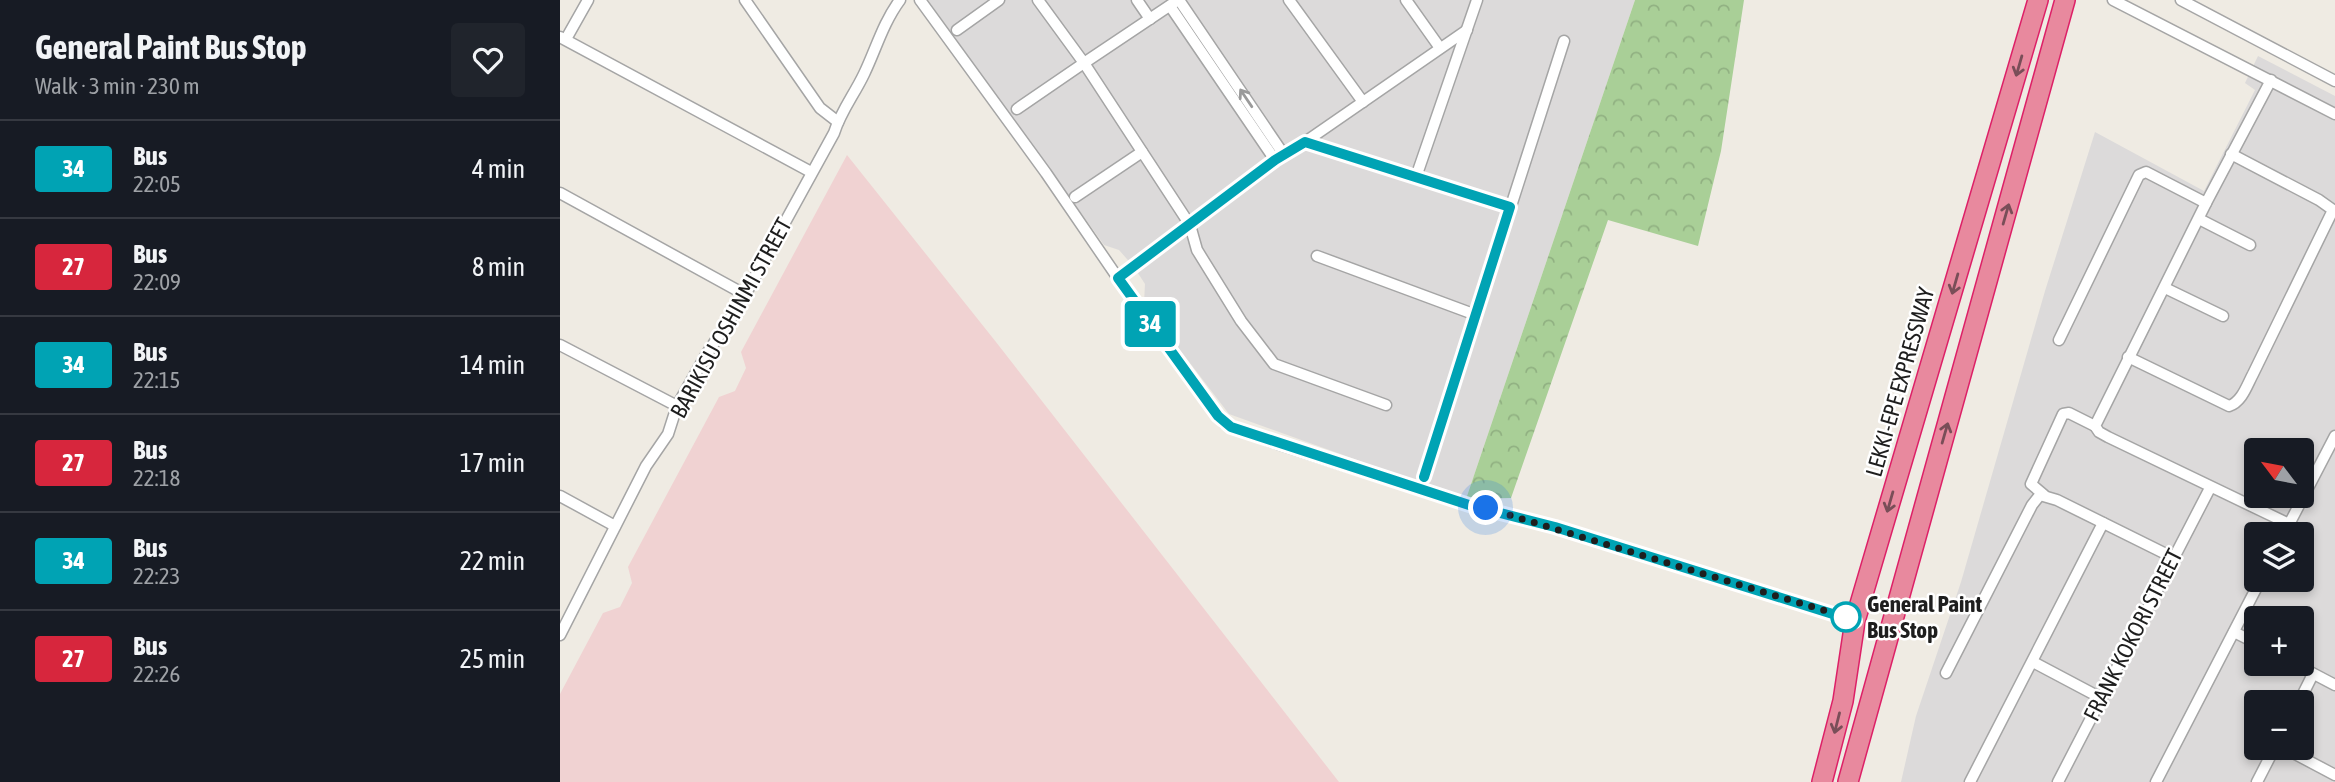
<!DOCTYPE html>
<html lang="en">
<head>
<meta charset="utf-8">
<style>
	:root { --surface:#171b24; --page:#20242c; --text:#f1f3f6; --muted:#9ea1a6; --line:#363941 }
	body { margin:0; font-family:"Asap Condensed",sans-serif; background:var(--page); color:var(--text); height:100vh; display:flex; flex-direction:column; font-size:26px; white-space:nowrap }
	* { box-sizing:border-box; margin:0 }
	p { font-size:23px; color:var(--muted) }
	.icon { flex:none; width:38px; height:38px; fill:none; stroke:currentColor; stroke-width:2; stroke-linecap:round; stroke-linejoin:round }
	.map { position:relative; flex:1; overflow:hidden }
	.sheet { display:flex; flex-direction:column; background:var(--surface); width:560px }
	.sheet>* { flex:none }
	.badge { padding:0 14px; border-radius:5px; font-size:24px; line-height:46px }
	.needle { width:46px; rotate:302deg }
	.fabs { position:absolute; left:1684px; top:438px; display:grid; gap:14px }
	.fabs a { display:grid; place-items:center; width:70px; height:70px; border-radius:7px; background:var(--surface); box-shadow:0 4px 10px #0003; font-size:35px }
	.you { position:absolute; width:35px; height:35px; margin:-18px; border:5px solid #fff; border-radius:50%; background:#1a73e8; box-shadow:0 0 0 10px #1a73e833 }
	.map>.badge { position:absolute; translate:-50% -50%; box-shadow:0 0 0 4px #fff }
	.round { display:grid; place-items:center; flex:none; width:74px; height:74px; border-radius:7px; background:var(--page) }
	.headline { display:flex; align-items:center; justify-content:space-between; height:119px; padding:0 35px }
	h1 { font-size:33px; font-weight:700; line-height:52px }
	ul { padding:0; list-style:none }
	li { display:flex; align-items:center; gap:21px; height:98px; padding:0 35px; border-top:2px solid var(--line) }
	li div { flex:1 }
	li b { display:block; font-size:26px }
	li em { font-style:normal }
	li .badge { min-width:77px; font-weight:700; text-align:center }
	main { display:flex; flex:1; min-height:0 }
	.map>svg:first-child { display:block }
	.residential { fill:#dcdada; fill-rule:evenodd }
	.commercial { fill:#f0d2d2 }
	.forest { fill:url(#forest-crowns) }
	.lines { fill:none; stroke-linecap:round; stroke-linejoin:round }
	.street-casing { stroke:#a5a5a5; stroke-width:13 }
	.highway-casing { stroke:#dd2067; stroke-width:22 }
	.street { stroke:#fff; stroke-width:10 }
	.highway { stroke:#e8899e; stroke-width:19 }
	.oneway { stroke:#794e58 }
	.oneway2 { stroke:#9a9a9a }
	.line-casing { stroke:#fff; stroke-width:16 }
	.line { stroke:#00a3b4; stroke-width:10 }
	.walk { stroke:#1e1e1e; stroke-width:7; stroke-dasharray:0 12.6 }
	.stop-dot { fill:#fff; stroke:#00a3b4; stroke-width:3.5 }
	.labels { text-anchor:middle; stroke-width:5; stroke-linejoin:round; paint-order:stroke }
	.street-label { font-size:23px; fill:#1e1e1e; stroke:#fff }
	.stop-label { font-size:23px; font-weight:bold; fill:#1e1e1e; stroke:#fff; text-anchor:start }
</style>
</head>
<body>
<main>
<section class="sheet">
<div class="headline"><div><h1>General Paint Bus Stop</h1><p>Walk · 3 min · 230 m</p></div><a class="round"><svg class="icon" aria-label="heart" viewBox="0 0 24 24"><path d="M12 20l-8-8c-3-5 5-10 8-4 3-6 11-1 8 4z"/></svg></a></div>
<ul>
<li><span class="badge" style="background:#00a3b4;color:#fff">34</span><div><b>Bus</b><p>22:05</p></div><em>4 min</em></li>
<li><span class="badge" style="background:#d7263d;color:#fff">27</span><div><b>Bus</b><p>22:09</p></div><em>8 min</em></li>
<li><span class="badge" style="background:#00a3b4;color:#fff">34</span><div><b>Bus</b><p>22:15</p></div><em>14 min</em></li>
<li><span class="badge" style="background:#d7263d;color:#fff">27</span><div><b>Bus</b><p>22:18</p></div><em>17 min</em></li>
<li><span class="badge" style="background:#00a3b4;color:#fff">34</span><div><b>Bus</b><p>22:23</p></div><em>22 min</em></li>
<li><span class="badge" style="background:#d7263d;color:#fff">27</span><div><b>Bus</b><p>22:26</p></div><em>25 min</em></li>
</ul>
</section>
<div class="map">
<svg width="1775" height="782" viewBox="0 0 1775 782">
	<defs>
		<pattern id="forest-crowns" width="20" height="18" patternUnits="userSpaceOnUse" patternTransform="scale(1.75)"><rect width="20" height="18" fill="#a9cf97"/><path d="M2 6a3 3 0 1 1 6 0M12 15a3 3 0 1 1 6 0" fill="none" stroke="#91b182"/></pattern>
	</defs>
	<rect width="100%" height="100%" fill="#efebe3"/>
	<g class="residential">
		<polygon points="368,0 1075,0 906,499 669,414 584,303 585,284 574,267 559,250 544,245"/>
		<path d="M1698 56 1775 96V782H1341L1356 716 1401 582 1485 291 1535 132 1644 191 1695 90 1685 83ZM1696 450H1741V495H1696ZM1696 534H1741V579H1696ZM1696 618H1741V663H1696ZM1696 702H1741V747H1696Z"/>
	</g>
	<polygon class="commercial" points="287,155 436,342 779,782 0,782 0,694 43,613 60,607 72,583 68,567 159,397 175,391 186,368 181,352"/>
	<polygon class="forest" points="1075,0 1184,0 1161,151 1138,246 1048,220 951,498 906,499"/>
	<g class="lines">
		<g class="street-casing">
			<g id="street">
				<polyline points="185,0 260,108 278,122"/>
				<polyline points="360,0 486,173 575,303 664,423 718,444 909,505 995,527 1295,621"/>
				<polyline points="577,0 590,19"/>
				<polyline points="618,0 524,63 630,225 637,250 681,321 714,364 826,405"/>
				<polyline points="619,0 724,155"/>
				<polyline points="729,0 803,102"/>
				<polyline points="846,0 880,48"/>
				<polyline points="1553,0 1775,114"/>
				<polyline points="1621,0 1775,81"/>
				<polyline points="610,6 715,160"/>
				<polyline points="397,30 439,0"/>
				<polyline points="0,37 251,172"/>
				<polyline points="6,39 28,0"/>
				<polyline points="1711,80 1646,203 1535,426 1539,432 1548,437 1729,524"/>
				<polyline points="457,109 524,63 478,0"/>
				<polyline points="745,142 907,30"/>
				<polyline points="856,177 917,0"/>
				<polyline points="0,193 184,294"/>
				<polyline points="515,197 582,152"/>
				<polyline points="1639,219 1690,245"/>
				<polyline points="757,256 916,315"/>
				<polyline points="558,278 715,160 745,142 950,207"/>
				<polyline points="1605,288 1663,316"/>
				<polyline points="1499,340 1579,175 1586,172 1646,203"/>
				<polyline points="0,345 117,406"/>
				<path d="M1568 357 1669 406C1682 402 1687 385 1693 374L1773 210 1759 200 1671 154"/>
				<polyline points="864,477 1004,41"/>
				<polyline points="1484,495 1471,484 1503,414 1509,413 1535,426"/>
				<polyline points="0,496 55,526"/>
				<polyline points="1724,534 1775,436"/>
				<polyline points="1674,632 1696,643"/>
				<path d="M0 635 86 466 108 434 117 406 146 355 179 306 274 133C281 111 294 95 304 74 316 49 323 23 340 0"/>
				<polyline points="1473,662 1541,698"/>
				<polyline points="1733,663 1775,685"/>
				<polyline points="1386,673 1472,505 1480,495 1497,500 1612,557"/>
				<polyline points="1739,702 1753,674"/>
				<polyline points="1722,747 1775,775"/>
				<polyline points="1410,782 1543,523"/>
				<polyline points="1498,782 1650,488"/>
				<polyline points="1596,782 1701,579"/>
				<polyline points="1697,782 1715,747"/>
			</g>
		</g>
		<g class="highway-casing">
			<g id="highway">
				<polyline points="1262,782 1283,701 1295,621 1478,0"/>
				<polyline points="1288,782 1505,0"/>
			</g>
		</g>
		<use href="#street" class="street"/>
		<use href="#highway" class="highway"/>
	</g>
	<defs><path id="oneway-shaft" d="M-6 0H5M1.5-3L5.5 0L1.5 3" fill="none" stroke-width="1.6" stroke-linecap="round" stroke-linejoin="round" transform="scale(1.75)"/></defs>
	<g class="oneway">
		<use href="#oneway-shaft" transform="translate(1459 66) rotate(106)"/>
		<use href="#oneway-shaft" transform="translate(1446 214) rotate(-74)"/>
		<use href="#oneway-shaft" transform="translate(1395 284) rotate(106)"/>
		<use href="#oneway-shaft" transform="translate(1385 433) rotate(-74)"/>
		<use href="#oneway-shaft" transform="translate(1330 502) rotate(106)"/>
		<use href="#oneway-shaft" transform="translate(1277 723) rotate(104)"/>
	</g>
	<use class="oneway2" href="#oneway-shaft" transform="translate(686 98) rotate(-124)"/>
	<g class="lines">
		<g class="line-casing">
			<polyline id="line" points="864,477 950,207 745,142 715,160 558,278 658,416 671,427 909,505 995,527 1295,621"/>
		</g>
		<use href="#line" class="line"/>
		<polyline class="walk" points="926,508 1286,617"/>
	</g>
	<circle class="stop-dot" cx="1286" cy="617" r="14"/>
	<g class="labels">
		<g class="street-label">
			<text transform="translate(171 318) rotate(-61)" y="8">BARIKISU OSHINMI STREET</text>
			<text transform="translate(1340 382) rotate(-74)" y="8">LEKKI-EPE EXPRESSWAY</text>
			<text transform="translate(1573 635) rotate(-63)" y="8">FRANK KOKORI STREET</text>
		</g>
		<g class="stop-label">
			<text x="1307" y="612">General Paint<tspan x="1307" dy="26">Bus Stop</tspan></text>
		</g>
	</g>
</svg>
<div class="fabs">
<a><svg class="needle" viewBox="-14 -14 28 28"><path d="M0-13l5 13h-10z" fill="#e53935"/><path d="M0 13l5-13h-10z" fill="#9ea1a6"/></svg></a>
<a><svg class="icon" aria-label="layers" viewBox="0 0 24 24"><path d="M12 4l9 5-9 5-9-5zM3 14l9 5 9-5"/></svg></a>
<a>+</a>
<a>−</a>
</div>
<div class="you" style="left:926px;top:508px"></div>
<b class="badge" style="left:590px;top:324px;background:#00a3b4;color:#fff">34</b>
</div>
</main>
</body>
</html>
